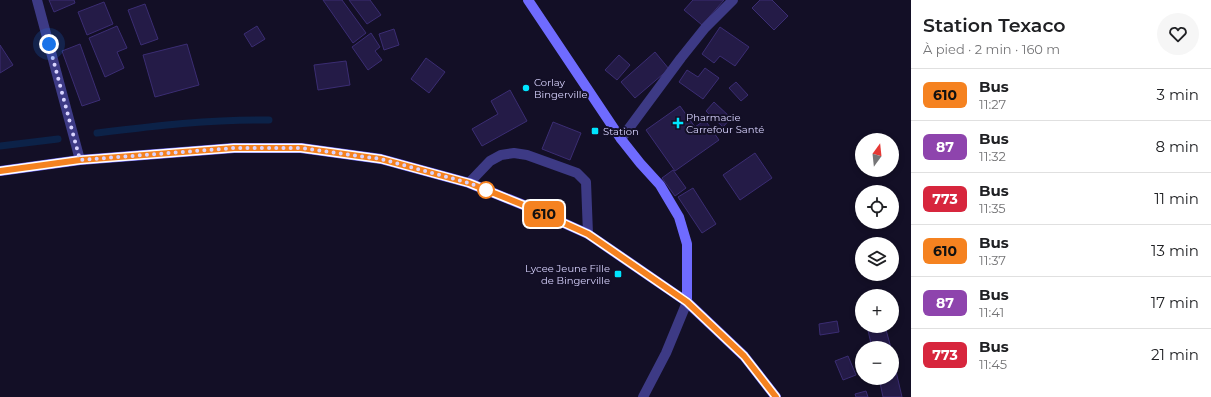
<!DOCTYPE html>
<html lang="fr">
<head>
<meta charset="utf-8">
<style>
	:root { --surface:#fff; --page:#f6f6f6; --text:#202124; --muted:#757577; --line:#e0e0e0 }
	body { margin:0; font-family:Montserrat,sans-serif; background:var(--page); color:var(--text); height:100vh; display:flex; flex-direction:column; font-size:15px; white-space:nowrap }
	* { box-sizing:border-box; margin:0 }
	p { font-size:13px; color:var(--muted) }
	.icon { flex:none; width:22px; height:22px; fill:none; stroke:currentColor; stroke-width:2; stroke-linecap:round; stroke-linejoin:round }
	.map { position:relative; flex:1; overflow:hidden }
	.details { display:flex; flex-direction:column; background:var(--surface); width:300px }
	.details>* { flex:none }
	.badge { padding:0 8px; border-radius:6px; font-size:14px; line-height:26px }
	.needle { width:26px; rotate:15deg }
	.controls { position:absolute; left:855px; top:133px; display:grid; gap:8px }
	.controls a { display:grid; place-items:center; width:44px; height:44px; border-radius:50%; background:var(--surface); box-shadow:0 2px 6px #0003; font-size:20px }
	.you { position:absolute; width:20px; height:20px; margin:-10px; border:3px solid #fff; border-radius:50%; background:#1a73e8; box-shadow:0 0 0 6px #1a73e833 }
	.map>.badge { position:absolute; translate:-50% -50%; box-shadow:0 0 0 2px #fff }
	.round { display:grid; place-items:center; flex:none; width:42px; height:42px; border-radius:21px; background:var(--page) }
	.overview { display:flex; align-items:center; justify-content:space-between; height:68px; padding:0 12px }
	h1 { font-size:19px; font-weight:600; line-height:30px }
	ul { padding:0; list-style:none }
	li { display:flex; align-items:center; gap:12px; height:52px; padding:0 12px; border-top:1px solid var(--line) }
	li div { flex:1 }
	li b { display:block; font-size:15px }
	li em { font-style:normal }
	li .badge { min-width:44px; font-weight:700; text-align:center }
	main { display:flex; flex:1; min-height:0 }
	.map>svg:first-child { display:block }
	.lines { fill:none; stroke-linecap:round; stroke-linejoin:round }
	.stream { stroke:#0c2248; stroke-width:7 }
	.building { fill:#241b47; stroke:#3b2d73 }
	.lane { stroke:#3d3a85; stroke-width:10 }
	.street { stroke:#3d3a85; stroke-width:10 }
	.secondary { stroke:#6f6bff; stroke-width:10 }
	.line-casing { stroke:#fff; stroke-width:9 }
	.line { stroke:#f58220; stroke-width:6 }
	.walk { stroke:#d9d4ff; stroke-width:4; stroke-dasharray:0 7.2 }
	.poi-dot { fill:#00e5ff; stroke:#130f26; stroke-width:1.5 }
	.stop-dot { fill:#fff; stroke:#f58220; stroke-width:2 }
	.labels { text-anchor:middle; stroke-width:4; stroke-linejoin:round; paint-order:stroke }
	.poi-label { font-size:10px; fill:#d9d4ff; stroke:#130f26; text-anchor:start }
</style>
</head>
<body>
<main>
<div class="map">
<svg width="911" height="397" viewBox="0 0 911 397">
	<rect width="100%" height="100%" fill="#130f26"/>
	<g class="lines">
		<g class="stream">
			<path d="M97 133C154 126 211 119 269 120"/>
			<polyline points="0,146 58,139"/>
		</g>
	</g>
	<g class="building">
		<polygon points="49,0 74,0 75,3 54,12"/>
		<polygon points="323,0 342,0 366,33 353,43"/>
		<polygon points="349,0 370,0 381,15 367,24"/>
		<polygon points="693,0 724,0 702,25 684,10"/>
		<polygon points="760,0 772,0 788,16 774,30 752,8"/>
		<polygon points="104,2 113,24 87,35 78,12"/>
		<polygon points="145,4 158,39 141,45 128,10"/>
		<polygon points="117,26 127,48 117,52 124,68 105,77 89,38"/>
		<polygon points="257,26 265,39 252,47 244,34"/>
		<polygon points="720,27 749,47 735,66 720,56 714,63 702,54"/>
		<polygon points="394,29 399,45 384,50 379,34"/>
		<polygon points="371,33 380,47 375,51 382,60 368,70 352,47"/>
		<polygon points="80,44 100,100 82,106 62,51"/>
		<polygon points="187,44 199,85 155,97 143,55"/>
		<polygon points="0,45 13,65 0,73"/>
		<polygon points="655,52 669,69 635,98 621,82"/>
		<polygon points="619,55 630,65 617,80 605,70"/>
		<polygon points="426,58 445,72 429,93 411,79"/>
		<polygon points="346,61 350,85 318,90 314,65"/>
		<polygon points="705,68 719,78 703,99 679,82 687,70 698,77"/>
		<polygon points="736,82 748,95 741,101 729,88"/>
		<polygon points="510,90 527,121 482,146 472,129 498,114 491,101"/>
		<polygon points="714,102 731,118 723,127 706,111"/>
		<polygon points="680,106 695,127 705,120 719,140 675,171 646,130"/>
		<polygon points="553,122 581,133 570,160 542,149"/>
		<polygon points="755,153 772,178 740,200 723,175"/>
		<polygon points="673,170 686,188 675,196 662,178"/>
		<polygon points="693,188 716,224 702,233 678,197"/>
		<polygon points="837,321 839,332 820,335 819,324"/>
		<polygon points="867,326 885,326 891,348 872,348"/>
		<polygon points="892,354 902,397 883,397 879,378 892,378"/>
		<polygon points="848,356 856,375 843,380 835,361"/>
		<polygon points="862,357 862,375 857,359"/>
		<polygon points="866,391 868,397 856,397 855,394"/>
	</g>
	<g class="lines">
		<polyline class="lane" points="469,183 490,161 501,155 514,153 527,155 577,173 586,182 588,234"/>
		<g class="street">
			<polyline points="37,0 80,160"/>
			<polyline points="621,139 681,58 705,28 733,0"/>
			<polyline points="643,397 666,353 687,302"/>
		</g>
		<g class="secondary">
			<polyline points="528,0 621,139 640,163 660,185 679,217 687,244 687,302"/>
			<polyline points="0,171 80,160 234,148 301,148 381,159 469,183 526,206 588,234 687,302 744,356 776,397"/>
		</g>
	</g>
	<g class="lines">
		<g class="line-casing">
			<polyline id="line" points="0,171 80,160 234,148 301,148 381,159 469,183 526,206 588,234 687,302 744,356 776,397"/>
		</g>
		<use href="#line" class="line"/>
		<polyline class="walk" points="49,44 80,160 234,148 301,148 381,159 469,183 486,190"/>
	</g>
	<g class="poi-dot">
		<circle cx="526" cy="88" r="4"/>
		<path d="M676 117h4v4h4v4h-4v4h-4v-4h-4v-4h4z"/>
		<rect x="591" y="127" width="8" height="8" rx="2"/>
		<rect x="614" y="270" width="8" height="8" rx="2"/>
	</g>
	<circle class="stop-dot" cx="486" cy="190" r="8"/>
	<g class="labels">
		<g class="poi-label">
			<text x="534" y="86">Corlay<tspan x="534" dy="12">Bingerville</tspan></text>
			<text x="686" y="121">Pharmacie<tspan x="686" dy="12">Carrefour Santé</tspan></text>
			<text x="603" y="135">Station</text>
			<text x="610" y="272" text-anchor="end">Lycee Jeune Fille<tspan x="610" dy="12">de Bingerville</tspan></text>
		</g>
	</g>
</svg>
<div class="controls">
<a><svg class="needle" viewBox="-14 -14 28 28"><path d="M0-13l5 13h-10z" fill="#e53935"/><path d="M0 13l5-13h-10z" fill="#757577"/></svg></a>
<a><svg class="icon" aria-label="locate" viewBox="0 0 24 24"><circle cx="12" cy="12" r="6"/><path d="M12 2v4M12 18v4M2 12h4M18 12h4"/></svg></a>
<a><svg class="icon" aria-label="layers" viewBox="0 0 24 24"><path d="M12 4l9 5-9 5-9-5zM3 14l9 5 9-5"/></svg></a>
<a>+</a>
<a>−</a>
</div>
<div class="you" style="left:49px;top:44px"></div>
<b class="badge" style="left:544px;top:214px;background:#f58220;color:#111">610</b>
</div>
<section class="details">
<div class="overview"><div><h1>Station Texaco</h1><p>À pied · 2 min · 160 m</p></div><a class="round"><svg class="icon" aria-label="heart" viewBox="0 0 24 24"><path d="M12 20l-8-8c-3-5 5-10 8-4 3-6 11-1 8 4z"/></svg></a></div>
<ul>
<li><span class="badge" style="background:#f58220;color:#111">610</span><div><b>Bus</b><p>11:27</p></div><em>3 min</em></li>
<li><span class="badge" style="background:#8e44ad;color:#fff">87</span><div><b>Bus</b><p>11:32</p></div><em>8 min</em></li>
<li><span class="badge" style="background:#d7263d;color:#fff">773</span><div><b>Bus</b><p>11:35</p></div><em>11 min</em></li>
<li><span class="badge" style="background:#f58220;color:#111">610</span><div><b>Bus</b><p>11:37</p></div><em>13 min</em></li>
<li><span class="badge" style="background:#8e44ad;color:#fff">87</span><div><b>Bus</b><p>11:41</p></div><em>17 min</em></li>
<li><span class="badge" style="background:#d7263d;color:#fff">773</span><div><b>Bus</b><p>11:45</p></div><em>21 min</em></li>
</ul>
</section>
</main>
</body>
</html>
